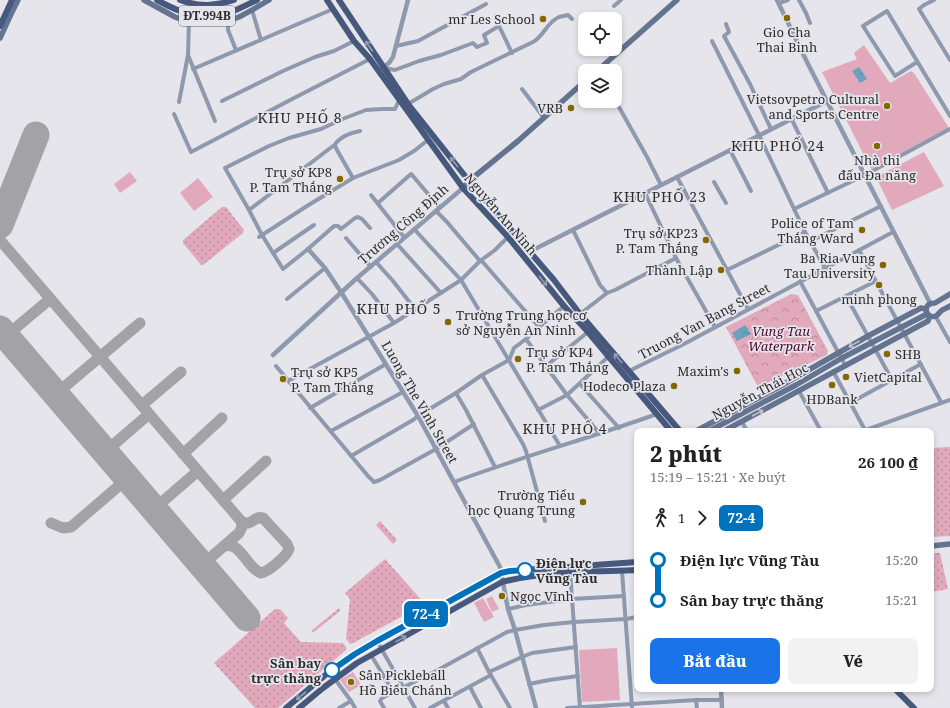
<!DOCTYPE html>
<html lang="vi">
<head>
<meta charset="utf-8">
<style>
	:root { --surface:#fff; --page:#f2f2f2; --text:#222; --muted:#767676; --accent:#1a73e8 }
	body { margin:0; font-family:"Noto Serif",serif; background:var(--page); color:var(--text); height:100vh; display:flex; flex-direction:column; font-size:15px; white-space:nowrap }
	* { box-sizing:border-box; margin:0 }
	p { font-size:13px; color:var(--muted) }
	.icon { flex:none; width:22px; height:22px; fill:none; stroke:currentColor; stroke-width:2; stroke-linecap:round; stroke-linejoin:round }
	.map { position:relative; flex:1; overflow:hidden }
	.sheet { position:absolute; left:634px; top:428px; width:300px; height:264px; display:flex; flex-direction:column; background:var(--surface); border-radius:8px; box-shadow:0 2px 6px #0003 }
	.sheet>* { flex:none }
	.badge { padding:0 8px; border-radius:6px; font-size:14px; line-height:26px }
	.buttons { position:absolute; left:578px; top:12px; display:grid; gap:8px }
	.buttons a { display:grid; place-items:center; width:44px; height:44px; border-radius:8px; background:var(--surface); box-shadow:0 2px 6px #0003; font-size:20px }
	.map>.badge { position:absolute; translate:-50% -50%; box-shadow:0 0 0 2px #fff }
	.legs { display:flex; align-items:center; gap:6px; height:44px; padding:0 16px; font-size:13px }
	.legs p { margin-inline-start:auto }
	.summary { display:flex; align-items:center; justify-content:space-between; height:68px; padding:0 16px }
	h1 { font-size:22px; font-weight:800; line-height:30px }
	.primary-button { display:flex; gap:8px; margin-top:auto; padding:8px 16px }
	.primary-button a { flex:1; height:46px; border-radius:8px; background:var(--accent); color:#fff; font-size:16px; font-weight:800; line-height:46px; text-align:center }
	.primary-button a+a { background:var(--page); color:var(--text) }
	ul { padding:0 16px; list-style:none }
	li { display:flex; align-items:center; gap:14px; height:40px; font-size:15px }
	li i { display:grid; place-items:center; width:6px; height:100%; margin:0 5px; background:currentColor }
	li i::after { content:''; width:10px; height:10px; margin:-5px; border:3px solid; border-radius:50%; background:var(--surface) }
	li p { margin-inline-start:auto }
	li:first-child i { background:linear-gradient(#0000 50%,currentColor 0) }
	li:last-child i { background:linear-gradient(currentColor 50%,#0000 0) }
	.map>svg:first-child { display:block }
	.grass { fill:url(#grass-dots) }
	.park { fill:url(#park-crowns) }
	.pitch { fill:#e2a9bd }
	.water { fill:url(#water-ripples) }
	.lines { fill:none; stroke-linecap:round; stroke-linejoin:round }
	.taxiway { stroke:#a3a2a7; stroke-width:11 }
	.runway { stroke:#a3a2a7; stroke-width:27 }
	.minor { stroke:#8e99ad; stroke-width:4 }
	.tertiary { stroke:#8e99ad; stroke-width:4.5 }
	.secondary { stroke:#637390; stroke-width:5.5 }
	.primary { stroke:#46587b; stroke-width:6 }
	.oneway { stroke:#969eb3 }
	.oneway2 { stroke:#bfc3d0 }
	.line-1-casing { stroke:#fff; stroke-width:9 }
	.line-1 { stroke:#0072bc; stroke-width:6 }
	.poi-dot { fill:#836700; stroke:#e6e5eb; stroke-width:1.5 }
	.stop-1-dot { fill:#fff; stroke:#0072bc; stroke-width:2 }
	.labels { text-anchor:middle; stroke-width:3.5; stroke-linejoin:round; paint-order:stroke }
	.shield { fill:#e6e5eb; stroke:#646467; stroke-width:1 }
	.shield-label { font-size:12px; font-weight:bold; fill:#2d2d2f }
	.poi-label { font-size:13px; fill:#2d2d2f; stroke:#e6e5eb; text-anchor:end }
	.street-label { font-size:13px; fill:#2d2d2f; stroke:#e6e5eb }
	.park-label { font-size:13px; font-style:italic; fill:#4c092a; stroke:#e6e5eb }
	.stop-label { font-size:13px; font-weight:bold; fill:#2d2d2f; stroke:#e6e5eb; text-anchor:start }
	.neighbourhood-label { font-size:14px; letter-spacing:1px; fill:#2d2d2f; stroke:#e6e5eb }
</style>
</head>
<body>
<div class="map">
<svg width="950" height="708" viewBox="0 0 950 708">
	<defs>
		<pattern id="grass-dots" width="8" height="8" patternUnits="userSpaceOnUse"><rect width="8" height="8" fill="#e2a9bd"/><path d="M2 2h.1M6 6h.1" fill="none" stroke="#b88a9a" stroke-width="1.8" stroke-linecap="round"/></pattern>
		<pattern id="park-crowns" width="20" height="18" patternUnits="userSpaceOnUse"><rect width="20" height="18" fill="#e2a9bd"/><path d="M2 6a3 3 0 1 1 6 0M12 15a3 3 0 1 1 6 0" fill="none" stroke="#b88a9a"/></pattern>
		<pattern id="water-ripples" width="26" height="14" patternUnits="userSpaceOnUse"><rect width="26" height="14" fill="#6aa2be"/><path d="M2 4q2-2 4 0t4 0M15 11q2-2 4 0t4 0" fill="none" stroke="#58849b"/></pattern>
	</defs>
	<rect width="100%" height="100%" fill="#e6e5eb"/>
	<g class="grass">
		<polygon points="222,207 226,207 244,230 243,233 203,265 201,265 183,243 183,240"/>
		<polygon points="950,447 950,536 931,537 931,448"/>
		<polygon points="380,521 397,540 393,544 376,525"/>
		<polygon points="931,553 940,553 948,589 931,592"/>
		<polygon points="385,559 425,604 353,643 350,644 346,639 350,599 345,593"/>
		<polygon points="275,609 280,609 288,618 284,623 301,642 343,643 346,647 346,650 278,708 255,708 214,663"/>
		<polygon points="338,609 340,609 340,611 314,632 312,632 312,630"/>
	</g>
	<polygon class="park" points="791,294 798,295 828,351 827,355 758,387 726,327"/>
	<g class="pitch">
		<polygon points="864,45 890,83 911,71 914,73 949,128 871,169 822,72 857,59 854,53"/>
		<polygon points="924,152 944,186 892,210 876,177"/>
		<polygon points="130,172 137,181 120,193 114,184"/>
		<polygon points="198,178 213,197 194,211 180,193"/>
		<polygon points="492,596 499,609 492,612 486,599"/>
		<polygon points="483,598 494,617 484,622 474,603"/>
		<polygon points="617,648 620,700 582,702 579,650"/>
		<polygon points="353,672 361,685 349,692 340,680"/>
	</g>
	<g class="water">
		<polygon points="859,67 867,79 860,83 852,71"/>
		<polygon points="745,325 751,334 737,341 732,333"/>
	</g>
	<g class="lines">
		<g class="taxiway">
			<path d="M0 240 241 521C252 528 253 515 263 518L287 544 289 549C287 556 268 572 261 573 247 568 240 541 225 546"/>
			<polyline points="6,336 50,299"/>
			<polyline points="56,394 140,323"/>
			<polyline points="142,405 181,372"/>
			<polyline points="105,452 149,414"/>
			<polyline points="183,454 222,418"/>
			<polyline points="223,500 266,461"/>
			<polyline points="154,509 198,471"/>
			<polyline points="51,523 63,528 71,527 128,478"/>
			<polyline points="202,565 239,533 242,527 241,521"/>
		</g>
		<g class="runway">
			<polyline points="0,225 36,135"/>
			<polyline points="0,329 247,618"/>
		</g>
		<g class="minor">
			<polyline points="799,0 806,13 810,23"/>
			<polyline points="934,0 924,5 919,9 950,60"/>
			<polyline points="779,3 788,0"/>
			<polyline points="614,6 621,0"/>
			<polyline points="252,10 261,40"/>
			<polyline points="228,20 228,30 236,50"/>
			<polyline points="726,24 729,32 724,36 750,84 771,129"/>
			<polyline points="712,41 759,135 805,232 825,268"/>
			<polyline points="396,46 418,41 486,4"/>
			<polyline points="188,55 215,121"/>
			<polyline points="917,62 895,76 863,26 887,11 950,116"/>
			<polyline points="384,68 395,70 419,61 441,55 473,43 477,47 487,43 484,35 499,26 512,53"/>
			<polyline points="193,69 333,9"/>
			<polyline points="522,89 544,118"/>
			<polyline points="615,100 647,157 661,185"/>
			<polyline points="222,101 283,71 315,57 334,51 354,41"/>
			<polyline points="179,102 188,55 189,20"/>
			<path d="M408 104 433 89 444 84 461 79 471 72 533 42C544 36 547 22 559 17 562 16 565 16 568 15L572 19"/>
			<polyline points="174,114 191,152 296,97 370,59"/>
			<polyline points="791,118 828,193"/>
			<path d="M334 146C339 137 350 133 360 131"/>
			<polyline points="730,150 751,191"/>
			<polyline points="677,177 748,309"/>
			<polyline points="714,182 726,203"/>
			<polyline points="645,193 676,258 715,327"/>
			<polyline points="371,195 404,237"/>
			<polyline points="378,203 411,174 413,176 439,207"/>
			<polyline points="794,209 865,175 950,129"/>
			<polyline points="249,210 333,146 335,146 337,150 353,178"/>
			<polyline points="436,211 447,222 480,261"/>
			<polyline points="370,228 362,219 358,217 355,218 341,229 338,226 334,226 308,249 283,269 262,235 249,210 225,168 269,146 289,138 321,129 345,118 366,110 382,109 395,109 399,100"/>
			<polyline points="414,229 461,280 560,446"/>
			<polyline points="573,230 600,285 607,293"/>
			<polyline points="259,237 307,206 353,178 399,160 414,151 428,140"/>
			<polyline points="346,238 371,267"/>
			<polyline points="811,241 881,206"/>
			<polyline points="397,244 441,293"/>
			<polyline points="859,250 941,402"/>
			<polyline points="273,253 314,225"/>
			<polyline points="481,260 539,327"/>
			<polyline points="376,262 393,281 415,309"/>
			<polyline points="727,270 805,232"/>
			<polyline points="357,278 372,294 394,323"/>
			<polyline points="800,281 845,365"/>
			<polyline points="846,296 892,380"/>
			<polyline points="287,299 325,268"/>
			<polyline points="816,311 876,281"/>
			<polyline points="580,314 607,293 615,290 676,258"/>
			<polyline points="936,317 950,342"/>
			<polyline points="526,339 567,395 600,434"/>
			<polyline points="276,366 368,476 374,482 380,480 436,449 474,424"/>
			<polyline points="546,366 588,332"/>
			<polyline points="629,371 684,344 893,232"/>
			<polyline points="833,371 865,430 866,431"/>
			<polyline points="482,375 523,444 526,451 545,521"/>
			<polyline points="288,381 394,323 461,280 480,261 495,250 508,237"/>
			<polyline points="580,384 619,428"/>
			<polyline points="799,391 821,431"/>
			<polyline points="456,393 466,410 495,467"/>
			<polyline points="850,403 921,364"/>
			<polyline points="310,408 386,364"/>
			<polyline points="538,410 567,395 608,357"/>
			<polyline points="742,422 747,431"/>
			<polyline points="331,431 403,392"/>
			<polyline points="863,431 950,400"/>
			<polyline points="351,456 413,420 418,416 456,393 482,375 509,360 514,348 526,339 539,327 564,306"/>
			<path d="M454 482C521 457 590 438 657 414"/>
			<polyline points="570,571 580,708"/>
			<polyline points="622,571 632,708"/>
			<polyline points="508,609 526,605 572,599 624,596"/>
			<polyline points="377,641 415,708"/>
			<polyline points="477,648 489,672 510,708"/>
			<polyline points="371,655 394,693"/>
			<polyline points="489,672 522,657 532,653 576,647"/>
			<polyline points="335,679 351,701 355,708"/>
			<polyline points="385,679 396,673"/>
			<polyline points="529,684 549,680 578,676"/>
			<polyline points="470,687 481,708"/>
			<polyline points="696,700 697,708"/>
			<polyline points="444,701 448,708"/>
			<polyline points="339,708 351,701"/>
			<polyline points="384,708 380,701 382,698 436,671 507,632 515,630 544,625 574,622 626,619 637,617"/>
			<polyline points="430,708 491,675"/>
			<polyline points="567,708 696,700 722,700"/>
		</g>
		<g class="tertiary">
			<polyline points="777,0 808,64 930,303"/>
			<polyline points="381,69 389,63 393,57 408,0"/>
			<polyline points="308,249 325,268 341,292 418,416 500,567 508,609 515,630 536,708"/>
			<polyline points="529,252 827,101"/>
			<polyline points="273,355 357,278 463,188"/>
			<polyline points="721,689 722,708"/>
		</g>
		<g class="secondary">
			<path d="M144 0 175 17C194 25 220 25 239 17 249 12 259 6 269 0"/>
			<polyline points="0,38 11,14 18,0"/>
			<polyline points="597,71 677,0"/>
			<polyline points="463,188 469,181 518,141 585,81"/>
			<path d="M950 294 935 303C926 303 923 311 930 316 936 318 937 315 941 311 943 309 947 308 950 306"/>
			<polyline points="696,431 777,388 868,336 921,308 926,309"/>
			<polyline points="709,431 796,385 842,358 927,314"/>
			<polyline points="724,431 928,321 930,316"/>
			<polyline points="931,546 950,544"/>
		</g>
		<g class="primary">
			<path d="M157 0C177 11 202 22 225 14 236 11 246 5 257 0"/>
			<path d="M180 0C199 7 215 6 234 0"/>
			<polyline points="327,0 354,41 370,59 463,188 508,237 564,306 588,332 671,431"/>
			<polyline points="339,0 408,104 469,181 554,280 580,314 680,431"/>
			<polyline points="0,26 12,0"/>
			<polyline points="895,689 914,708"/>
			<polyline points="286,708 329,672 355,654 377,641 501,573 510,571 637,562"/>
			<path d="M299 708 323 688 357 663 502 582C546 571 592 572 637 570"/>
		</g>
	</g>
	<defs><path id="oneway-shaft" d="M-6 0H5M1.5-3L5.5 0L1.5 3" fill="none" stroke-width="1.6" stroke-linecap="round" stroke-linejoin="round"/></defs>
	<g class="oneway">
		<use href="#oneway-shaft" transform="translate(369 46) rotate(-124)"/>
		<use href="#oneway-shaft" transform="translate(454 162) rotate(-128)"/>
		<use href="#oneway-shaft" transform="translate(543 281) rotate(51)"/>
		<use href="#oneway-shaft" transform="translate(618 358) rotate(-130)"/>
		<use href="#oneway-shaft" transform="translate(401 639) rotate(-29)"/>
		<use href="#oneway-shaft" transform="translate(301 696) rotate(140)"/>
	</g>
	<g class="oneway2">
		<use href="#oneway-shaft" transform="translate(854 344) rotate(151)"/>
		<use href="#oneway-shaft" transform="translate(758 413) rotate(-28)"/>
	</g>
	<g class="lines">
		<g class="line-1-casing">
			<polyline id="line-1" points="332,670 355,654 377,641 501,573 510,571 525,570"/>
		</g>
		<use href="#line-1" class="line-1"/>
	</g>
	<g class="poi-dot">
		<circle cx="787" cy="18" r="4"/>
		<circle cx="543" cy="19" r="4"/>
		<circle cx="887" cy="106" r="4"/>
		<circle cx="571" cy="108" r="4"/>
		<circle cx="877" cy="146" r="4"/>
		<circle cx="340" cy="179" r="4"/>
		<circle cx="862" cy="230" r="4"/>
		<circle cx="706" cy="240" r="4"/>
		<circle cx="883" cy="265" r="4"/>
		<circle cx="721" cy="270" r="4"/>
		<circle cx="879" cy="285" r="4"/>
		<circle cx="448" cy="322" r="4"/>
		<circle cx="887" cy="354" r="4"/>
		<circle cx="518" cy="359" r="4"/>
		<circle cx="737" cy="371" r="4"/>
		<circle cx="846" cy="377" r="4"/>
		<circle cx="283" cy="379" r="4"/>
		<circle cx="832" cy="385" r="4"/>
		<circle cx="674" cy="386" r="4"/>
		<circle cx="583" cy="502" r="4"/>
		<circle cx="502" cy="596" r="4"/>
		<circle cx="351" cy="682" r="4"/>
	</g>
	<g class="stop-1-dot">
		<circle cx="525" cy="570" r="7"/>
		<circle cx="332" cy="670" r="7"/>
	</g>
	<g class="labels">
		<rect class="shield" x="179" y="6" width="56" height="20" rx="3"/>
		<g class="shield-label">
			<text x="207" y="20">ĐT.994B</text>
		</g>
		<g class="poi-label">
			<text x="535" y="24">mr Les School</text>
			<text x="787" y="37" text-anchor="middle">Gio Cha<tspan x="787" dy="15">Thai Binh</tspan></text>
			<text x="879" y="104">Vietsovpetro Cultural<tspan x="879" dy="15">and Sports Centre</tspan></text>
			<text x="563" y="113">VRB</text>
			<text x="877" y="165" text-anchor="middle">Nhà thi<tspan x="877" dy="15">đấu Đa năng</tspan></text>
			<text x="332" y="177">Trụ sở KP8<tspan x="332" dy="15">P. Tam Thắng</tspan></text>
			<text x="854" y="228">Police of Tam<tspan x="854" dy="15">Thắng Ward</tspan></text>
			<text x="698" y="238">Trụ sở KP23<tspan x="698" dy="15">P. Tam Thắng</tspan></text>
			<text x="875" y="263">Ba Ria Vung<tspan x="875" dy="15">Tau University</tspan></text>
			<text x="713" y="275">Thành Lập</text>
			<text x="879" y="304" text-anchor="middle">minh phong</text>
			<text x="456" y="320" text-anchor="start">Trường Trung học cơ<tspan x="456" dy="15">sở Nguyễn An Ninh</tspan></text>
			<text x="526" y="357" text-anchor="start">Trụ sở KP4<tspan x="526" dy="15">P. Tam Thắng</tspan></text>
			<text x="895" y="359" text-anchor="start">SHB</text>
			<text x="729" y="376">Maxim's</text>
			<text x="291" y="377" text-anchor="start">Trụ sở KP5<tspan x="291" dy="15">P. Tam Thắng</tspan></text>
			<text x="854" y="382" text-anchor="start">VietCapital</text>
			<text x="666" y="391">Hodeco Plaza</text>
			<text x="832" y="404" text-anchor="middle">HDBank</text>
			<text x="575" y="500">Trường Tiểu<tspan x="575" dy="15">học Quang Trung</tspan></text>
			<text x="510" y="601" text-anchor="start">Ngọc Vĩnh</text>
			<text x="359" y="680" text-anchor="start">Sân Pickleball<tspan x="359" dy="15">Hồ Biểu Chánh</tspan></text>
		</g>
		<g class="street-label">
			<text transform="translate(501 214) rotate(49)" y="5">Nguyễn An Ninh</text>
			<text transform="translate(403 224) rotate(-41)" y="5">Trương Công Định</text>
			<text transform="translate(704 321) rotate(-28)" y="5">Truong Van Bang Street</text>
			<text transform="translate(760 391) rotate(-28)" y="5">Nguyễn Thái Học</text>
			<text transform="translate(420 402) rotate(60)" y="5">Luong The Vinh Street</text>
		</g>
		<g class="park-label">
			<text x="781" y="336">Vung Tau<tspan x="781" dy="15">Waterpark</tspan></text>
		</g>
		<g class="stop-label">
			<text x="536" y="568">Điện lực<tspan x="536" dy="15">Vũng Tàu</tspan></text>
			<text x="321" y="668" text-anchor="end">Sân bay<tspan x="321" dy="15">trực thăng</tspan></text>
		</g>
		<g class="neighbourhood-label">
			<text x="300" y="123">KHU PHỐ 8</text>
			<text x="778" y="151">KHU PHỐ 24</text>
			<text x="660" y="202">KHU PHỐ 23</text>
			<text x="399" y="314">KHU PHỐ 5</text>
			<text x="565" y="434">KHU PHỐ 4</text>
		</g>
	</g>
</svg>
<div class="buttons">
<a><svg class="icon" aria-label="locate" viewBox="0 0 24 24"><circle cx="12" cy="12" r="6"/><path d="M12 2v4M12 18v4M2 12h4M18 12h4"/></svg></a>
<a><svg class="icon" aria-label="layers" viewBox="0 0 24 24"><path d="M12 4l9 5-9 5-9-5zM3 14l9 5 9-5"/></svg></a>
</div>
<b class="badge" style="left:426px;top:614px;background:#0072bc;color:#fff">72-4</b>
<section class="sheet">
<div class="summary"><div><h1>2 phút</h1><p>15:19 – 15:21 · Xe buýt</p></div><b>26 100 ₫</b></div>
<div class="legs"><svg class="icon" aria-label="walk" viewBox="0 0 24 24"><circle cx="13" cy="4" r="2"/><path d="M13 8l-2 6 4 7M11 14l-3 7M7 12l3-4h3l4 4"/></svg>1<svg class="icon" aria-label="forward" viewBox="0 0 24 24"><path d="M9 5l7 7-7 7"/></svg><b class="badge" style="background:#0072bc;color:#fff">72-4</b></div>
<ul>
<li><i style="color:#0072bc"></i><b>Điện lực Vũng Tàu</b><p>15:20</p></li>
<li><i style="color:#0072bc"></i><b>Sân bay trực thăng</b><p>15:21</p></li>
</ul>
<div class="primary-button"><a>Bắt đầu</a><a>Vé</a></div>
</section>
</div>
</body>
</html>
